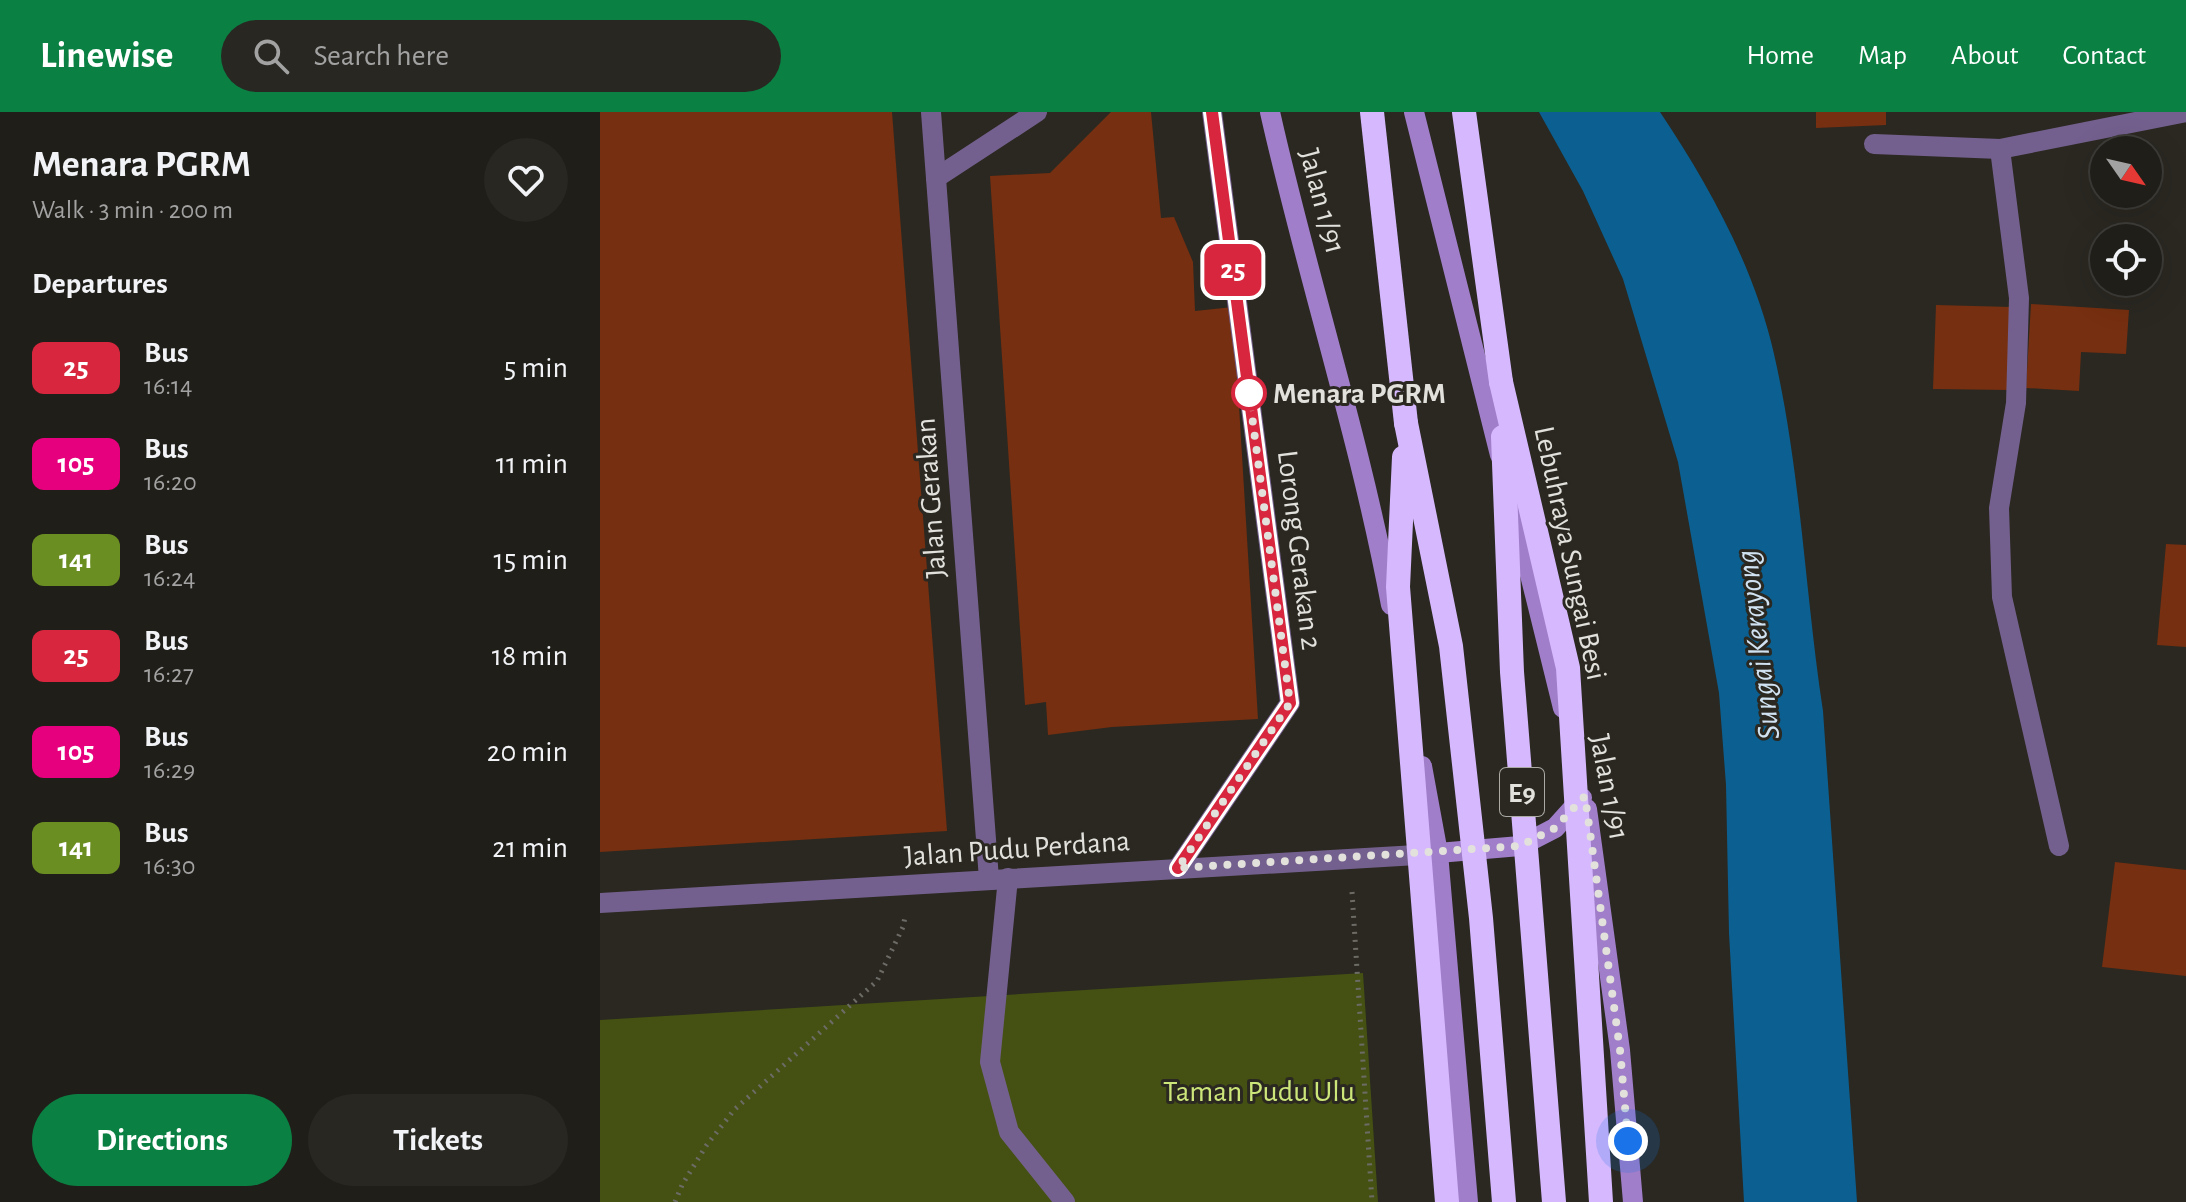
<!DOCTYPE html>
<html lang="en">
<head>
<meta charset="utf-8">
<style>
	:root { --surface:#201e19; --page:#282722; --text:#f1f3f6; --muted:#a2a2a2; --line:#3d3c38; --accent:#0b8043 }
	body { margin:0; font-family:"Alegreya Sans",sans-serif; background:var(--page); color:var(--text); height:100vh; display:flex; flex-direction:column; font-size:30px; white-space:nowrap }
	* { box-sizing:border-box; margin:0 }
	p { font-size:26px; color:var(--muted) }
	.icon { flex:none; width:44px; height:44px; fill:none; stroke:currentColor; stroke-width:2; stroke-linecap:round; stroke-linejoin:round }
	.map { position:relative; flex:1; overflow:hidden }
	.drawer { display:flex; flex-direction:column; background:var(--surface); width:600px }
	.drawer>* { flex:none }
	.badge { padding:0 16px; border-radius:12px; font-size:28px; line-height:52px }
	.needle { width:52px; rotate:124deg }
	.fabs { position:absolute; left:1490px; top:24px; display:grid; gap:16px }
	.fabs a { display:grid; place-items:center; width:72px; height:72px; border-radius:50%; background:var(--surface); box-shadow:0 8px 32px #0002,0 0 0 2px var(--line); font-size:40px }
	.you { position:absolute; width:40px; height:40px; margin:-20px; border:6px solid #fff; border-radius:50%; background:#1a73e8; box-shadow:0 0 0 12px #1a73e833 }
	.map>.badge { position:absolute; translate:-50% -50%; box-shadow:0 0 0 4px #fff }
	h2 { padding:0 32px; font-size:30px; line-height:72px }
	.round { display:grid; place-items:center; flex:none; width:84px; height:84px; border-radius:42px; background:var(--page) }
	.overview { display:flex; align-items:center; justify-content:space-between; height:136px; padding:0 32px }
	h1 { font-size:38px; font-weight:700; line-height:60px }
	.button { display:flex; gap:16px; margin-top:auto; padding:16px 32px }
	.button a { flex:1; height:92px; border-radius:48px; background:var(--accent); color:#fff; font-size:32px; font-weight:700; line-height:92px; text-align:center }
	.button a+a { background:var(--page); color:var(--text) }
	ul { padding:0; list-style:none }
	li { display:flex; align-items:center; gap:24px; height:96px; padding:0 32px }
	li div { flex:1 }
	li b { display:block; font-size:30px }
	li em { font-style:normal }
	li .badge { min-width:88px; font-weight:700; text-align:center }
	header { display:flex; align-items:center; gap:48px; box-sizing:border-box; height:112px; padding:0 40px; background:var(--accent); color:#fff }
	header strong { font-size:38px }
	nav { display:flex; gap:44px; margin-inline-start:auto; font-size:28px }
	.search { width:560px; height:72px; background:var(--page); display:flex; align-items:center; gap:20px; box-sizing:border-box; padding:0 28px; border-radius:44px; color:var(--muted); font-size:30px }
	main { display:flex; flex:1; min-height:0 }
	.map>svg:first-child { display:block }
	.green { fill:#445113 }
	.water { fill:#0b6091 }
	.building { fill:#762f10 }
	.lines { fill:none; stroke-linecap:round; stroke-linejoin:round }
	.path { stroke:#6d6b65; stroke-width:5; stroke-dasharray:2 6; stroke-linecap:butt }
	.lane { stroke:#74608e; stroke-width:20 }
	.street { stroke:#74608e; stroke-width:20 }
	.secondary { stroke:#a07ec9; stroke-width:20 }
	.highway { stroke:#d6b8fe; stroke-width:24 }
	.highway-bridge { stroke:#d6b8fe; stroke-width:24 }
	.line-casing { stroke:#fff; stroke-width:18 }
	.line { stroke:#d7263d; stroke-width:12 }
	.walk { stroke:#e2e1dc; stroke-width:8; stroke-dasharray:0 14.4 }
	.stop-dot { fill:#fff; stroke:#d7263d; stroke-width:4 }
	.labels { text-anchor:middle; stroke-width:6; stroke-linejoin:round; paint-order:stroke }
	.shield { fill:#2a2821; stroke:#abaaa4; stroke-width:2 }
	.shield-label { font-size:28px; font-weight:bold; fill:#e2e1dc }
	.street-label { font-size:30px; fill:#e2e1dc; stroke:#2a2821 }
	.stop-label { font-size:30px; font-weight:bold; fill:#e2e1dc; stroke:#2a2821; text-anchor:start }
	.park-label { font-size:30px; fill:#cde67a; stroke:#2a2821 }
	.water-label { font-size:32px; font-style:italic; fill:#d1e3f2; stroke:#2a2821 }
</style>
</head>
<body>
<header>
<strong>Linewise</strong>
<div class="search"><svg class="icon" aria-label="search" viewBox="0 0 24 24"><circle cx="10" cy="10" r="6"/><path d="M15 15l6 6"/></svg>Search here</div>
<nav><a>Home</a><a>Map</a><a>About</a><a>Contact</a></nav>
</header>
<main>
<section class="drawer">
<div class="overview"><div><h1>Menara PGRM</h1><p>Walk · 3 min · 200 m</p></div><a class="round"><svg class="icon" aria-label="heart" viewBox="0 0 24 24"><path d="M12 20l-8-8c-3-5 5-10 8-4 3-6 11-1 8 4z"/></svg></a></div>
<h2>Departures</h2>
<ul>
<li><span class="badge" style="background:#d7263d;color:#fff">25</span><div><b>Bus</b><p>16:14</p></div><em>5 min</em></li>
<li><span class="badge" style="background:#e6007e;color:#fff">105</span><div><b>Bus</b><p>16:20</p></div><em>11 min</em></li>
<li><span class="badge" style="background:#6b8e23;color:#fff">141</span><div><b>Bus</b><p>16:24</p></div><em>15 min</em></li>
<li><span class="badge" style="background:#d7263d;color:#fff">25</span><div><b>Bus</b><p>16:27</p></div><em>18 min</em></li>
<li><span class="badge" style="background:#e6007e;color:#fff">105</span><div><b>Bus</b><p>16:29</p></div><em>20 min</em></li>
<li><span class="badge" style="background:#6b8e23;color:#fff">141</span><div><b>Bus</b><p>16:30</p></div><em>21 min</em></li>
</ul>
<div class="button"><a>Directions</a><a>Tickets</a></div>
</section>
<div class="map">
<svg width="1586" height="1090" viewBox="0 0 1586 1090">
	<rect width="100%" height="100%" fill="#2a2821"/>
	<polygon class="green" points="763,861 778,1090 0,1090 0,908"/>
	<path class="water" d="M939 0H1060C1109 73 1155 157 1174 242 1201 360 1205 481 1223 599L1257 1090H1144L1129 821 1126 673 1119 581 1078 350 1023 167 983 79Z"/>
	<g class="building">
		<polygon points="0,0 292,0 347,719 0,740"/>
		<polygon points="511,0 551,0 561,106 574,105 593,150 595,199 633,195 658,607 512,615 448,623 446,590 425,593 390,64 450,61"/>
		<polygon points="1216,0 1286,0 1286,13 1216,16"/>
		<polygon points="1431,192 1529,198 1526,242 1481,240 1479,279 1426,276"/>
		<polygon points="1336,193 1412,195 1409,278 1333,277"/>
		<polygon points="1566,432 1586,433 1586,535 1557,533"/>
		<polygon points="1515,750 1586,758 1586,864 1502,855"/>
	</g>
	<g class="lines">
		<g class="path">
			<polyline points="752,780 772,1090"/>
			<polyline points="75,1090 82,1073 106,1034 134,998 277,869 303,815 305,805"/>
		</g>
		<g class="lane">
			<polyline points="1274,32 1400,37 1586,0"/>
			<polyline points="1400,37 1419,186 1416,291 1399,396 1402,485 1459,734"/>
			<polyline points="336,66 437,0"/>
			<polyline points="578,756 690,591 612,0"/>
			<polyline points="408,766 390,950 409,1020 465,1090"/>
		</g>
		<g class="street">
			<polyline points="331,0 389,767"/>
			<polyline points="0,791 834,742"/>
		</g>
		<g class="secondary">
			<path d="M670 0C707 165 760 326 791 493"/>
			<polyline points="814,0 900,343"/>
			<polyline points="913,394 963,596"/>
			<polyline points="822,654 838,741 868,1090"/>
			<polyline points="987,697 1020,938 1033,1090"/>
			<polyline points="838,741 920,734 955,716 982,686"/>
		</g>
		<g class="highway">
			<polyline points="772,0 806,311"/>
			<polyline points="864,0 901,270"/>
		</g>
		<g class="highway-bridge">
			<polyline points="901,270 968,556 1001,1090"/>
			<polyline points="806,311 851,534 881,806 904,1090"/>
			<polyline points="903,325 912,560 954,1090"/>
			<polyline points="804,345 798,475 847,1090"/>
		</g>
	</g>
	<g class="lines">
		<g class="line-casing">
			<polyline id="line" points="578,756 690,591 612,0"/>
		</g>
		<use href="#line" class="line"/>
		<polyline class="walk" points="649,281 690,591 578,756 920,734 955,716 985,684 1020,938 1028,1029"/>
	</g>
	<circle class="stop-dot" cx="649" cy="281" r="16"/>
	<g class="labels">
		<rect class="shield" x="900" y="656" width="44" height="48" rx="6"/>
		<g class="shield-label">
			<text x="922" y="690">E9</text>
		</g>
		<g class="street-label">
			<text transform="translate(723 89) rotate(75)" y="10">Jalan 1/91</text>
			<text transform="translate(330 386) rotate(-94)" y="10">Jalan Gerakan</text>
			<text transform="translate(700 438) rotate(83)" y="10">Lorong Gerakan 2</text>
			<text transform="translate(971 441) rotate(78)" y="10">Lebuhraya Sungai Besi</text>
			<text transform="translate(1010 675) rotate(79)" y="10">Jalan 1/91</text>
			<text transform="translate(417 736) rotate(-4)" y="10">Jalan Pudu Perdana</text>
		</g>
		<g class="stop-label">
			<text x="673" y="291">Menara PGRM</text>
		</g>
		<g class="park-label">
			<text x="659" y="989">Taman Pudu Ulu</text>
		</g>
		<g class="water-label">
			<text transform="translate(1157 533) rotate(-97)" y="11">Sungai Kerayong</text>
		</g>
	</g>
</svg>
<div class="fabs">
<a><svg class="needle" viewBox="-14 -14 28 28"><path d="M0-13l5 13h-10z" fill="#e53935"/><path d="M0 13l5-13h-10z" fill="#a2a2a2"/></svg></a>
<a><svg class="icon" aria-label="locate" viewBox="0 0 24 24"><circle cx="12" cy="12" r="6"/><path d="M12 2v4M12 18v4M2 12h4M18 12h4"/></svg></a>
</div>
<div class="you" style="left:1028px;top:1029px"></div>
<b class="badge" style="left:633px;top:158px;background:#d7263d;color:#fff">25</b>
</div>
</main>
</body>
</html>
